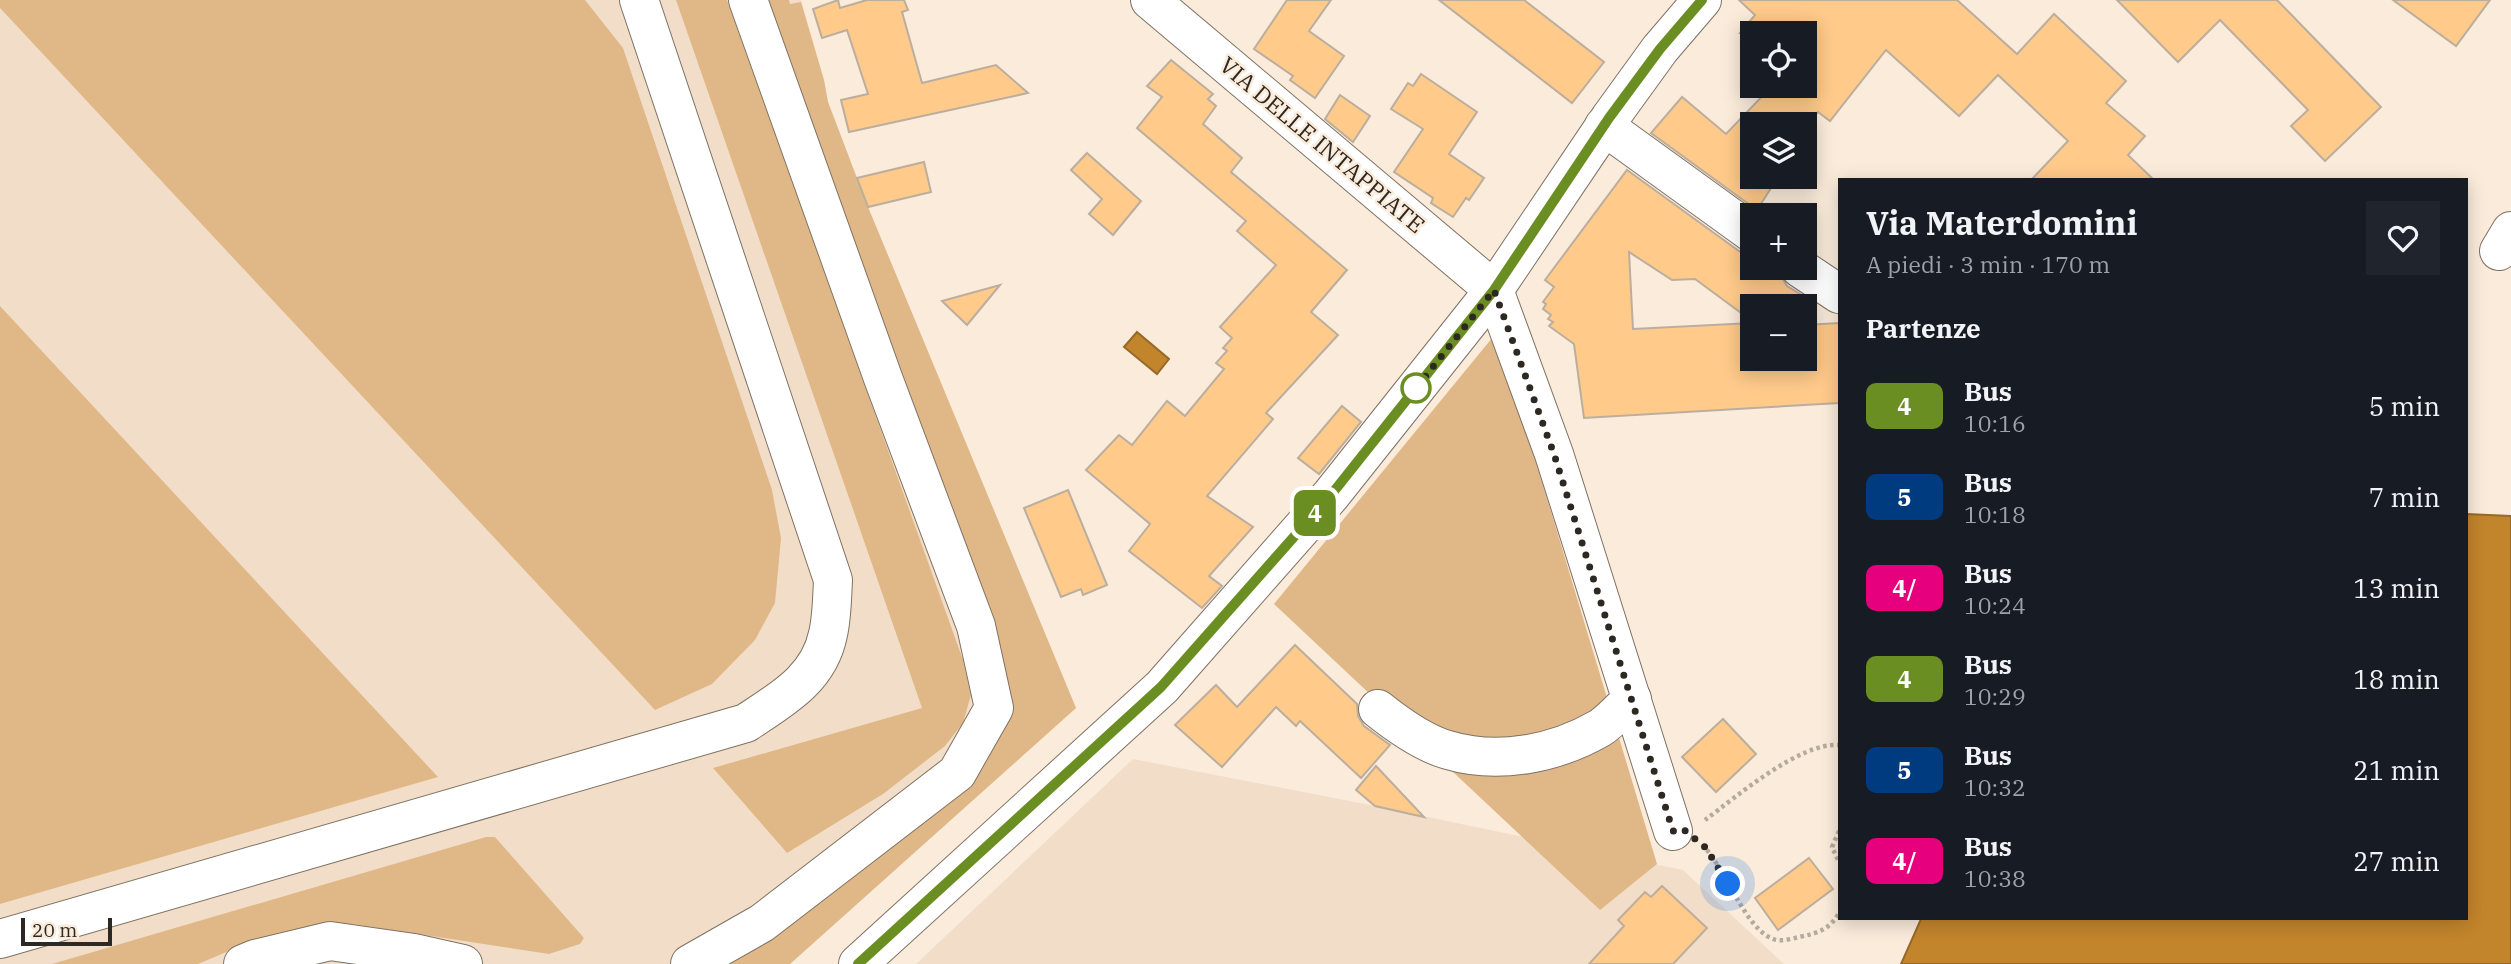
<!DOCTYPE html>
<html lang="it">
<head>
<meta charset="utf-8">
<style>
	:root { --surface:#171b24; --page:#20242c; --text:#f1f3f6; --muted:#9ea1a6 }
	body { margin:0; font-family:"IBM Plex Serif",serif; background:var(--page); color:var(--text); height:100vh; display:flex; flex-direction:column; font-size:26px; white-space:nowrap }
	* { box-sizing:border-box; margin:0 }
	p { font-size:23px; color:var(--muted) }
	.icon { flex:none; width:38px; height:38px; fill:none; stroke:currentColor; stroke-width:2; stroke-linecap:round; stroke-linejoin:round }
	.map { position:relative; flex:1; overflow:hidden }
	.drawer { position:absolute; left:1838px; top:178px; width:630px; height:742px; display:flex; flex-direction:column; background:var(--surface); border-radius:0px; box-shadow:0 4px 18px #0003 }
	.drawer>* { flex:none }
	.badge { padding:0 14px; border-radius:10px; font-size:24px; line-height:46px }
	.buttons { position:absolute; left:1740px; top:21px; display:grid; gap:14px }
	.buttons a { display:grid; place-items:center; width:77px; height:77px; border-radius:0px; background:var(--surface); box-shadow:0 4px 18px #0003; font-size:35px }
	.scale { position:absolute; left:21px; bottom:18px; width:91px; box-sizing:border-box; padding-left:7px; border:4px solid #2e2822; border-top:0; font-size:19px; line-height:24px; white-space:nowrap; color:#2e2822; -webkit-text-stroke:5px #faebda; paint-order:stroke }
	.you { position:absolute; width:35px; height:35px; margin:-18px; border:5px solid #fff; border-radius:50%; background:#1a73e8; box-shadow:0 0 0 10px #1a73e833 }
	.map>.badge { position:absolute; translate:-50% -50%; box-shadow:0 0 0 4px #fff }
	h2 { padding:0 28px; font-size:26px; line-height:63px }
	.round { display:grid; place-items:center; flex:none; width:74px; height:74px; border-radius:0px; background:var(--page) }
	.head { display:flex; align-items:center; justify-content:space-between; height:119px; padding:0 28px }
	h1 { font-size:33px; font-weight:800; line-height:52px }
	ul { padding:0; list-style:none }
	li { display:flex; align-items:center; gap:21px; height:91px; padding:0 28px }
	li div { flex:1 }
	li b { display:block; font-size:26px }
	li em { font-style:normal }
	li .badge { min-width:77px; font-weight:700; text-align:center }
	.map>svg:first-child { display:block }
	.built { fill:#f2dec8 }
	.green { fill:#e0b888 }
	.water { fill:#c3852c; stroke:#966929; stroke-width:2 }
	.building { fill:#ffca8a; stroke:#bcae9e; stroke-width:2 }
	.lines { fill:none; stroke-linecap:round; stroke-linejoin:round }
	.minor-casing { stroke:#7f7263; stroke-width:40 }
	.path { stroke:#b6aa9d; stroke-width:4.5; stroke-dasharray:3.5 3.5; stroke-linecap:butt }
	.minor { stroke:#fff; stroke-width:38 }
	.line-casing { stroke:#fff; stroke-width:16 }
	.line { stroke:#6b8e23; stroke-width:10 }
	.walk { stroke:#2e2822; stroke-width:7; stroke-dasharray:0 12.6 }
	.stop-dot { fill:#fff; stroke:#6b8e23; stroke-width:3.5 }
	.labels { text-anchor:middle; stroke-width:5; stroke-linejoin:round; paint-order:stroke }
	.street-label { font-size:23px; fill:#2e2822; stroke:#faebda }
</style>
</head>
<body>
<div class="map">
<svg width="2511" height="964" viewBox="0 0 2511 964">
	<rect width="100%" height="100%" fill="#faebda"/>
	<g class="built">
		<polygon points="0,0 801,0 824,80 828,102 868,207 1076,708 790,964 0,964"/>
		<polygon points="1133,759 1375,806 1683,870 1784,964 916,964"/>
	</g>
	<g class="green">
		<polygon points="0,0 585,0 623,48 772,490 781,538 775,603 755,640 712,684 655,710 0,8"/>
		<polygon points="676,0 727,0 963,660 971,695 963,723 945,746 883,794 787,853 713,768 922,708"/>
		<polygon points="761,0 789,0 790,4 801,2 824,80 828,102 868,207 1076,708 790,964 730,964 1000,727"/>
		<polygon points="0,306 438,777 0,904"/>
		<polygon points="1497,332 1657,864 1600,910 1274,604"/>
		<polygon points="486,837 495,837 584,938 580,944 549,954 352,924 314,927 243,945 198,964 52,964"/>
	</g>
	<g class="water">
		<polygon points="1137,332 1169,359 1157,374 1124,347"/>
		<polygon points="2466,514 2511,516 2511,964 1901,964 1921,919 2466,919"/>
	</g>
	<g class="building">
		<polygon points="838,0 840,8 867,0 904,0 908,10 902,12 922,83 996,65 1028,93 849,132 841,100 868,94 847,30 822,38 813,9"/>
		<polygon points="1287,0 1331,0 1309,31 1344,56 1315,98 1290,80 1293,76 1254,49"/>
		<polygon points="1439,0 1524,0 1604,62 1572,103"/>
		<polygon points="1739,0 1957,0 2017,54 2054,14 2126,81 2106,103 2145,136 2128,155 2154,180 2031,180 2068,141 1998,75 1959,116 1886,50 1830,121 1818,112 1807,124 1752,124 1752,177 1778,177 1757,210 1651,133 1682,97 1726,134 1772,86 1804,86 1804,33 1740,33 1755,15"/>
		<polygon points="2117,0 2277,0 2381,107 2325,161 2291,126 2308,110 2220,20 2178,62"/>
		<polygon points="2393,0 2490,0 2456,46"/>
		<polygon points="1171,60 1213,94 1208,99 1216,106 1203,124 1242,158 1231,172 1347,270 1311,312 1338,335 1266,413 1273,419 1207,496 1253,527 1209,576 1222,586 1202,608 1129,551 1150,524 1086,470 1119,435 1132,445 1167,401 1185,416 1224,369 1216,363 1227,351 1223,348 1232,338 1220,327 1276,265 1237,231 1246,221 1137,128 1162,97 1147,86"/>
		<polygon points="1421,74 1477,112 1449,154 1484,178 1469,200 1466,198 1453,217 1431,203 1433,198 1394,172 1423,129 1391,109 1408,83 1413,86"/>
		<polygon points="1340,95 1370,116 1353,142 1325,119"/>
		<polygon points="1087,153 1141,201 1113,235 1089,214 1102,199 1071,170"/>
		<polygon points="924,162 931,192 868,207 857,178"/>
		<polygon points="1627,170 1739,251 1752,255 1752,268 1776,268 1787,286 1800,294 1791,306 1752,306 1752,321 1695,279 1672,280 1629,252 1633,329 1752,323 1752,359 1804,359 1804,325 1839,323 1839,403 1584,418 1574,344 1549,326 1553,322 1548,319 1551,315 1543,309 1546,304 1543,302 1554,287 1545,280"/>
		<polygon points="1000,285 967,325 942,301"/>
		<polygon points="1342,406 1361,422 1319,474 1298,458"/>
		<polygon points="1068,490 1107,585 1083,595 1081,589 1061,597 1024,508"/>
		<polygon points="1295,645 1357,704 1358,716 1364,726 1390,745 1361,778 1300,721 1296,726 1276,707 1222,767 1175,725 1216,685 1237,707"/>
		<polygon points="1723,719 1756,754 1716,792 1682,757"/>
		<polygon points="1376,766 1424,817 1375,806 1356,790"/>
		<polygon points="1809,858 1833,889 1778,930 1755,898"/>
		<polygon points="1662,886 1707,928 1673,964 1589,964 1624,926 1618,920 1645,892 1651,897"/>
	</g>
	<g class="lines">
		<g class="minor-casing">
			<g id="minor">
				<polyline points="1150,0 1494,290 1554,454 1673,831"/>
				<polyline points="1604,126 1752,233"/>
				<polyline points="2499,251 2511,231"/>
				<polyline points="1800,268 1839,294"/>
				<path d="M1378 709C1398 725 1423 743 1448 750 1498 765 1555 754 1600 728 1611 721 1622 708 1632 699"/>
				<path d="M0 939 746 723C782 699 819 679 828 634 832 617 832 598 833 580L639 0"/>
				<polyline points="243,964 255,959 330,941 414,953 463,964"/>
				<polyline points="690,964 762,923 957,773 994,708 976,626 883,378 748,0"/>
				<polyline points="858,964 1162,687 1331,495 1494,290 1610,118 1660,49 1702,0"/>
			</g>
		</g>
		<g class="path">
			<path d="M1705 820C1736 797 1800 742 1839 745"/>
			<polyline points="1839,831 1832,847 1839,862"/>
			<path d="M1702 845C1725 866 1744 928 1773 939 1781 942 1791 939 1799 937 1818 933 1829 930 1839 913"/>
		</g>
		<use href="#minor" class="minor"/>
	</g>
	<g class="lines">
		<g class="line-casing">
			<polyline id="line" points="858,964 1161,687 1331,495 1494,290 1609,118 1660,49 1702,0"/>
		</g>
		<use href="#line" class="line"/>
		<polyline class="walk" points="1416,388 1413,392 1494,290 1554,454 1673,831 1683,829 1706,848 1728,884"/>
	</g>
	<circle class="stop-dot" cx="1416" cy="388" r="14"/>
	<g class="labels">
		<g class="street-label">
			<text transform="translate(1322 145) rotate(40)" y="8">VIA DELLE INTAPPIATE</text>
		</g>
	</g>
</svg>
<div class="buttons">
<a><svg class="icon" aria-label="locate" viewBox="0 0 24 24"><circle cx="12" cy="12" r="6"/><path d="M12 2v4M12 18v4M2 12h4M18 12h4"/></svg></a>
<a><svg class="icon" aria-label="layers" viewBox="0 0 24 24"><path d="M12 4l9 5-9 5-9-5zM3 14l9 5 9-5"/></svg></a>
<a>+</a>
<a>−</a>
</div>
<div class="scale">20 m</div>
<div class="you" style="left:1728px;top:884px"></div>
<b class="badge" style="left:1315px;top:513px;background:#6b8e23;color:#fff">4</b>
<section class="drawer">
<div class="head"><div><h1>Via Materdomini</h1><p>A piedi · 3 min · 170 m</p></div><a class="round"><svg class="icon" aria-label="heart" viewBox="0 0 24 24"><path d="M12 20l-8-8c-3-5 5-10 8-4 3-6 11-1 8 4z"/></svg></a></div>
<h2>Partenze</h2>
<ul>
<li><span class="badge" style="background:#6b8e23;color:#fff">4</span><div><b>Bus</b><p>10:16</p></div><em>5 min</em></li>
<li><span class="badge" style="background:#003b80;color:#fff">5</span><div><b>Bus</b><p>10:18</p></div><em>7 min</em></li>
<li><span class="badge" style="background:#e6007e;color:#fff">4/</span><div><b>Bus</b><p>10:24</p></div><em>13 min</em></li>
<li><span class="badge" style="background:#6b8e23;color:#fff">4</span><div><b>Bus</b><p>10:29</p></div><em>18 min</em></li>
<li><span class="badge" style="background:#003b80;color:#fff">5</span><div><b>Bus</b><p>10:32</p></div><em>21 min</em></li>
<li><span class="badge" style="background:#e6007e;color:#fff">4/</span><div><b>Bus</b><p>10:38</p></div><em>27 min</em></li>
</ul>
</section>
</div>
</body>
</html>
